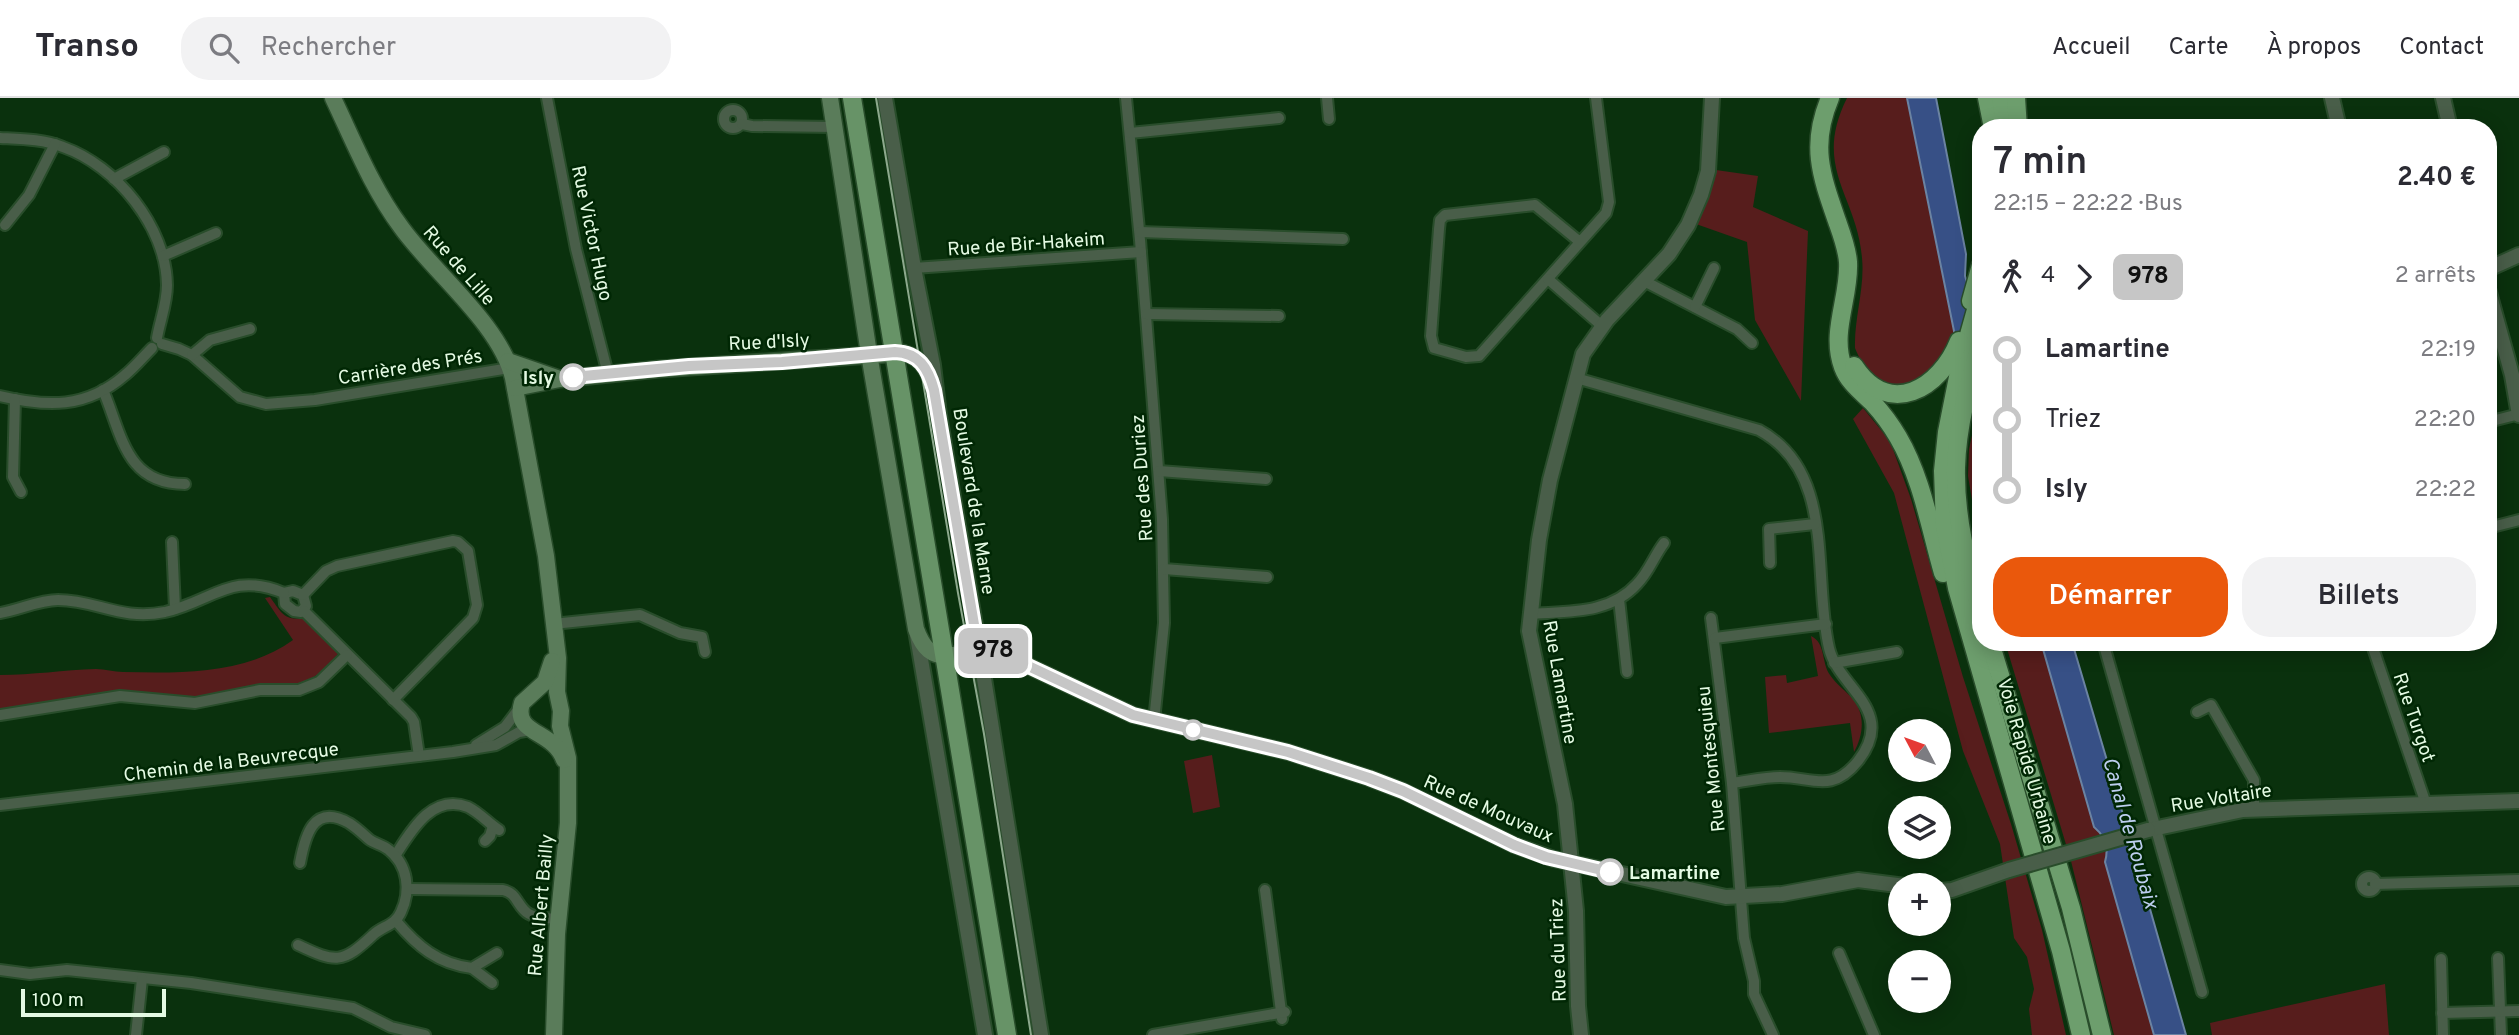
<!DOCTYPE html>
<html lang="fr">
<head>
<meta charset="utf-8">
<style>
	:root { --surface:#fff; --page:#f2f2f3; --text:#2b2b33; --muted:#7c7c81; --line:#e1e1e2; --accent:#ea580c }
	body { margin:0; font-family:Overpass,sans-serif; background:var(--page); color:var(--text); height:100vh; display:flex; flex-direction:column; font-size:26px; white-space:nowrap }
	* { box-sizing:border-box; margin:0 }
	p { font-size:23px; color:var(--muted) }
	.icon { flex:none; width:38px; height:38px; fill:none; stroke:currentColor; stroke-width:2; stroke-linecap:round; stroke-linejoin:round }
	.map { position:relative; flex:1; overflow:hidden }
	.panel { position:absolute; left:1972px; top:21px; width:525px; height:532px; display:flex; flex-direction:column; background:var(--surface); border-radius:28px; box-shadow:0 4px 18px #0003 }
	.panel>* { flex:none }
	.badge { padding:0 14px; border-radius:10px; font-size:24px; line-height:46px }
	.needle { width:46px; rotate:311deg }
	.tools { position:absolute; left:1888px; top:621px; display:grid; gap:14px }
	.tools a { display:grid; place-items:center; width:63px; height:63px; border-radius:50%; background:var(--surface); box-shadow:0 4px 18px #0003; font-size:35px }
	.scale { position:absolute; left:21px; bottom:18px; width:145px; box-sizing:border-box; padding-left:7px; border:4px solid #e4fae3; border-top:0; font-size:19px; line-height:24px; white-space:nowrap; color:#e4fae3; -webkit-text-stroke:5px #002704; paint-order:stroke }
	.map>.badge { position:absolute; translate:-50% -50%; box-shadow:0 0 0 4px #fff }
	.legs { display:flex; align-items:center; gap:10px; height:77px; padding:0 21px; font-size:23px }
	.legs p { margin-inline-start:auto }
	.summary { display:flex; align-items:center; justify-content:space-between; height:119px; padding:0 21px }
	h1 { font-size:38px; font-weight:600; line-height:52px }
	.cta { display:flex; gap:14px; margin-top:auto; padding:14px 21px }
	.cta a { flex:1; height:80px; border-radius:28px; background:var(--accent); color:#fff; font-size:28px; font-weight:600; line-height:80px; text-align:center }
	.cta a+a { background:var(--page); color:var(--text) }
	ul { padding:0 21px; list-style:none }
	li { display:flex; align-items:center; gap:24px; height:70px; font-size:26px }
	li i { display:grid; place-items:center; width:10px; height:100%; margin:0 9px; background:currentColor }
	li i::after { content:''; width:18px; height:18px; margin:-9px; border:5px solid; border-radius:50%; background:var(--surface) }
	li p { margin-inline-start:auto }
	li:first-child i { background:linear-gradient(#0000 50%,currentColor 0) }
	li:last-child i { background:linear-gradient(currentColor 50%,#0000 0) }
	header { display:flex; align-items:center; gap:42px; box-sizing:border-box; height:98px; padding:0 35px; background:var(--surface); border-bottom:2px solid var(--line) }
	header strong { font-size:33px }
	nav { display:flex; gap:38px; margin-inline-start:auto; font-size:24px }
	.search { width:490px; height:63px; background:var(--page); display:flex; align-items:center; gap:18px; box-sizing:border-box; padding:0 24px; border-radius:28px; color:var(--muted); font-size:26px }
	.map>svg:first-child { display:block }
	.green { fill:#571d1c }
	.water { fill:#375086; stroke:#6b83a2; stroke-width:2 }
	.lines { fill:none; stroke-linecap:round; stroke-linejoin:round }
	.minor-casing { stroke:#294d2b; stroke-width:14 }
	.tertiary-casing { stroke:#294d2b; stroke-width:18 }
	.secondary-casing { stroke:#294d2b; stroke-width:19 }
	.primary-casing { stroke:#294d2b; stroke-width:21 }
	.trunk-casing { stroke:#294d2b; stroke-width:21 }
	.minor { stroke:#495e49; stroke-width:10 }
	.tertiary { stroke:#495e49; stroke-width:14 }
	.secondary { stroke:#5a7c5a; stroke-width:16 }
	.primary { stroke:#679367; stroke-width:18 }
	.trunk { stroke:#6d9e6d; stroke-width:18 }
	.tram { stroke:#8da98d; stroke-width:2 }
	.tertiary-bridge-casing { stroke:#294d2b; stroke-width:18; stroke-linecap:butt }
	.tertiary-bridge { stroke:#495e49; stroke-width:14 }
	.line-1-casing { stroke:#fff; stroke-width:16 }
	.line-1 { stroke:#c6c6c6; stroke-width:10 }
	.stop-1-dot { fill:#fff; stroke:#c6c6c6; stroke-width:3.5 }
	.labels { text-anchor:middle; stroke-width:5; stroke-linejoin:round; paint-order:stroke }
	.street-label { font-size:19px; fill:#e4fae3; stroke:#002704 }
	.stop-label { font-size:19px; font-weight:bold; fill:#e4fae3; stroke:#002704; text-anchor:end }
	.water-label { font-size:21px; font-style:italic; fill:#bdceef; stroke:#002704 }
</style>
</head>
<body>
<header>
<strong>Transo</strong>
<div class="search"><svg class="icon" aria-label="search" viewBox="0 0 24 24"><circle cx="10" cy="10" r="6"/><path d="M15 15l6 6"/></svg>Rechercher</div>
<nav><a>Accueil</a><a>Carte</a><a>À propos</a><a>Contact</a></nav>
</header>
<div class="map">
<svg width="2519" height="937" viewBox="0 0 2519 937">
	<rect width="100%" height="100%" fill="#0a310d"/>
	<g class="green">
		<path d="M1847 0H1907L1955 238C1947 253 1937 271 1923 281 1919 284 1912 285 1907 286 1881 292 1864 273 1855 250 1854 220 1865 190 1862 160 1857 97 1812 70 1847 0Z"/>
		<polygon points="1716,72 1758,78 1753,109 1808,133 1801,303 1755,222 1747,144 1696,126"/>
		<polygon points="1863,310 1890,343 1911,401 1963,579 2011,726 2042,832 2066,937 2032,937 2029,911 2034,891 2027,859 2014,840 2000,746 1963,653 1894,395 1853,321"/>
		<polygon points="1976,319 1981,336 1981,455 1968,378 1969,351"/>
		<path d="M270 499C281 514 284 523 303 520L338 556 324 572 305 585 253 588 187 601 130 594H108L25 610 0 612V577C32 577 64 572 96 571 105 571 114 574 123 574 181 575 244 577 293 542L265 500Z"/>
		<path d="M1811 538C1826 545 1821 564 1830 577 1836 586 1846 593 1853 601 1866 617 1863 638 1854 654L1850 625 1769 635 1765 579 1786 577 1787 585 1818 578Z"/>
		<path d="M2005 544H2041L2094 729C2105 739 2109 750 2105 764L2154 937H2114L2071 763Z"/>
		<polygon points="1212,657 1220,709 1193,715 1184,663"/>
		<polygon points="2385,886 2389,937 2212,937 2210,925"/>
	</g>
	<g class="water">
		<polygon points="1907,0 1936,0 1966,156 1965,178 1981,232 1981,336 1955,238"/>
		<path d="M2041 544H2072L2124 720C2119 734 2123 745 2134 755L2186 937H2154L2105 764C2109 750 2105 738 2094 729Z"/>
	</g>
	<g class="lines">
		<g class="minor-casing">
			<g id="minor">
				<polyline points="547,0 576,151 608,276"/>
				<polyline points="1126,0 1140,142 1162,421 1164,525 1154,623"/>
				<polyline points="1327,0 1329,21"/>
				<circle cx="733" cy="21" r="9"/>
				<polyline points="742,26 752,28 835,29"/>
				<polyline points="2350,30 2358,30"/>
				<polyline points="1130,35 1279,20"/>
				<path d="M0 40C21 41 43 41 63 49 117 68 166 129 167 187 167 206 160 222 157 240"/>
				<polyline points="114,81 164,54"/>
				<polyline points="5,127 29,97 55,46"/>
				<polyline points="1140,134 1343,141"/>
				<polyline points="1580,144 1535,107 1445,117 1440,122 1439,131 1431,238 1434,250 1466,259 1479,258 1606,115 1609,104 1596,0"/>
				<polyline points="163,158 216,135"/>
				<polyline points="914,170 1141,154"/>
				<polyline points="1548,181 1602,228"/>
				<polyline points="1644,183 1737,231 1752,245"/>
				<polyline points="1695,209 1714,170"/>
				<polyline points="1146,216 1279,218"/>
				<polyline points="162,246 179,251 192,257 240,299 266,306 315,302 510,270"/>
				<polyline points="192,257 210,242 250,231"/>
				<path d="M1576 280 1759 332C1837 374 1812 478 1829 550 1838 590 1898 612 1858 663 1832 696 1812 679 1780 679 1764 679 1748 683 1732 685"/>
				<path d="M103 292C122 336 125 386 185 386"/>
				<path d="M0 298C47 309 86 311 125 277 135 269 143 259 152 250"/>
				<polyline points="15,301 13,379 21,394"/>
				<polyline points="2488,324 2519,316"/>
				<polyline points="1159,373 1266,381"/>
				<polyline points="2488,430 2519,422"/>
				<polyline points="172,444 175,511"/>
				<polyline points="1770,465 1769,431 1815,426"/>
				<polyline points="1164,471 1267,479"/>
				<polygon points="293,493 303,497 306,508 301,514 294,513 285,506 284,495"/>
				<polyline points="303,497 326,473 337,468 453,443 458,444 468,453 477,507 473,520 393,602"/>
				<polyline points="1619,501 1627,574"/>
				<polyline points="304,513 411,619 414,624 419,658"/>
				<path d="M0 515C19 512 39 502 58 502 97 502 121 523 165 514 213 503 231 473 284 495"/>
				<path d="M1529 516C1567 513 1609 517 1637 486 1649 474 1654 458 1664 445"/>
				<polyline points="1711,520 1732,685 1744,840 1754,883 1754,896 1773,937"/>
				<polyline points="553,526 640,517 680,535 702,539 705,554"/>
				<polyline points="1715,540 1826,526"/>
				<polyline points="2103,544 2202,894"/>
				<polyline points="2371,544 2426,706"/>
				<polyline points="1834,565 1897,554"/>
				<polyline points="2197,614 2211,607 2254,682 2254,711"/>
				<polyline points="0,617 120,598 195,605 260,592 299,592 319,584 347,557"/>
				<polyline points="476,647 505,629 521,608"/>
				<polyline points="0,707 453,654 496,647 519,634 531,632"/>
				<polyline points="485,743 490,738 493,728"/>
				<path d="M395 758C411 733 432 695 468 709 480 715 488 725 499 732"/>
				<circle cx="2369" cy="786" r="7"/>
				<polyline points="2375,786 2519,782"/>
				<path d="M408 791 503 792C516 795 516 804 524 812 532 821 547 820 558 821"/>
				<polyline points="1265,792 1282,921"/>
				<path d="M396 823C417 848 438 866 472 870L497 855"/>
				<path d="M298 847C336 865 342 866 373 837 382 828 395 828 401 814 411 793 408 767 389 752 383 747 376 746 370 742 363 736 357 730 349 725 313 705 305 738 300 765"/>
				<polyline points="1839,855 1874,937"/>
				<polyline points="2498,860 2501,937"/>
				<polyline points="2441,861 2443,937"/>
				<polyline points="472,870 492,885"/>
				<polyline points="0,872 30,876 67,872 191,885 353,910 391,929 425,937"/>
				<polyline points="2442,915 2519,913"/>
				<polyline points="136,937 142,881"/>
				<polyline points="1153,937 1285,914"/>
			</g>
		</g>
		<g class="tertiary-casing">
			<g id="tertiary">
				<polyline points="885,0 914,170 933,267 939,317 982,568 1041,937"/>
				<polyline points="2332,0 2339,30"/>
				<polyline points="2443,0 2450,30"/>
				<polyline points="2488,171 2519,157"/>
				<polyline points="2488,191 2512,277 2519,317"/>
				<path d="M903 255C918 258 926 268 931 282"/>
				<polyline points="916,532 985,937"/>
				<polyline points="977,544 1133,617 1288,654 1369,680 1403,693 1514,747 1554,761 1726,799 1782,796 1858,782 1905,788"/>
				<polyline points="953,557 987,554"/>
				<polyline points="2148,732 2243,712 2519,703"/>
				<polyline points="1939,793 1952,792 2009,772"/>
				<polyline points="1581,937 1578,908 1576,813 1565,706 1529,533 1539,442 1550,382 1583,256 1607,222 1669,156 1688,127 1701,97 1708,73 1712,0"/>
			</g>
		</g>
		<g class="secondary-casing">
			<g id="secondary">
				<path d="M333 0C354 44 372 90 401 129 433 174 500 226 513 280L546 458 558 560 557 594 561 613 560 628 568 660V725L557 836 554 937"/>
				<path d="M830 0 869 256 916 531C923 550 931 560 953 557"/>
				<polyline points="508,263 557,280"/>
				<polyline points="515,290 560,281 659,271 903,255"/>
				<path d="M552 563 545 584 522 605C512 637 554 632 564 662"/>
			</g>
		</g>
		<g class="primary-casing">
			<polyline id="primary" points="852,0 1007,937"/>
		</g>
		<g class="trunk-casing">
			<g id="trunk">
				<path d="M1830 0C1810 47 1821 77 1837 123 1842 137 1847 150 1848 164 1850 199 1830 234 1843 269 1849 285 1862 294 1873 305 1883 316 1891 327 1898 339 1922 380 1930 430 1943 475"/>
				<polyline points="1987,0 1993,30"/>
				<polyline points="2001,0 2006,30"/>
				<polyline points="2016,0 2018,30"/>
				<polyline points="1981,194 1960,269 1947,334 1943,373 1945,428 1957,490 2061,853 2081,937"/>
				<polyline points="1971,203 1981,167"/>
				<path d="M1981 244C1969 285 1957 327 1956 370 1955 419 1967 467 1981 513"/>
				<path d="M1854 268C1889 321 1940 291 1959 243"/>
				<polyline points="1990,544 2071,810 2102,937"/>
			</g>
		</g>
		<use href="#minor" class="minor"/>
		<use href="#tertiary" class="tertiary"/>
		<use href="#secondary" class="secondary"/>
		<use href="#primary" class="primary"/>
		<use href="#trunk" class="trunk"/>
		<polyline class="tram" points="876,0 958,495 984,636 1031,937"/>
		<g class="tertiary-bridge-casing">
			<polyline id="tertiary-bridge" points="2009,772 2148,732"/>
		</g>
		<use href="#tertiary-bridge" class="tertiary-bridge"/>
	</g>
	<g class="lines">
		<g class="line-1-casing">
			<path id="line-1" d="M573 279 689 268 782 264 895 254C919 255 928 270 934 292L977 544 1133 617 1288 654 1369 680 1403 693 1514 747 1546 759 1610 774"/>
		</g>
		<use href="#line-1" class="line-1"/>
	</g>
	<g class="stop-1-dot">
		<circle cx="573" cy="279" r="12"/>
		<circle cx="1193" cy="632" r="9"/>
		<circle cx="1610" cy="774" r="12"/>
	</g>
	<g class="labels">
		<g class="street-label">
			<text transform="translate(593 135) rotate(78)" y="7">Rue Victor Hugo</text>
			<text transform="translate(1026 145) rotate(-4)" y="7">Rue de Bir-Hakeim</text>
			<text transform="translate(460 167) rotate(49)" y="7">Rue de Lille</text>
			<text transform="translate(769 243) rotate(-3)" y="7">Rue d'Isly</text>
			<text transform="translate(410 268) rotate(-9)" y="7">Carrière des Prés</text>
			<text transform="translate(1141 380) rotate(-94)" y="7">Rue des Duriez</text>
			<text transform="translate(975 403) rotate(81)" y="7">Boulevard de la Marne</text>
			<text transform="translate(1561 584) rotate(80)" y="7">Rue Lamartine</text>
			<text transform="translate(2415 619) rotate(71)" y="7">Rue Turgot</text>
			<text transform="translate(1710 661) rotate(-96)" y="7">Rue Montesquieu</text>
			<text transform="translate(231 663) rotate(-7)" y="7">Chemin de la Beuvrecque</text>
			<text transform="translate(2028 663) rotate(74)" y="7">Voie Rapide Urbaine</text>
			<text transform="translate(2221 699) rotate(-9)" y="7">Rue Voltaire</text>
			<text transform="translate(1489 710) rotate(24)" y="7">Rue de Mouvaux</text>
			<text transform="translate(540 807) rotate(-85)" y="7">Rue Albert Bailly</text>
			<text transform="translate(1557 852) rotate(-92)" y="7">Rue du Triez</text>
		</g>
		<g class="stop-label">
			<text x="554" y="286">Isly</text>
			<text x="1629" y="781" text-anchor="start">Lamartine</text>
		</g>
		<g class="water-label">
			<text transform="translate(2131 735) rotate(74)" y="7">Canal de Roubaix</text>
		</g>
	</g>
</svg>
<div class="tools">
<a><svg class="needle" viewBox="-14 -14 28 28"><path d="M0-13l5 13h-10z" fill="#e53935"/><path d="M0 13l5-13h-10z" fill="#7c7c81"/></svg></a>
<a><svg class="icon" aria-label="layers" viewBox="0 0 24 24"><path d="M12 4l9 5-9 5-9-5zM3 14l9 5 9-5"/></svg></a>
<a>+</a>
<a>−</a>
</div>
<div class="scale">100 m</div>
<b class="badge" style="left:993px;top:553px;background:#c6c6c6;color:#111">978</b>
<section class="panel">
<div class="summary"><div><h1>7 min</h1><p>22:15 – 22:22 · Bus</p></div><b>2.40 €</b></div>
<div class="legs"><svg class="icon" aria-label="walk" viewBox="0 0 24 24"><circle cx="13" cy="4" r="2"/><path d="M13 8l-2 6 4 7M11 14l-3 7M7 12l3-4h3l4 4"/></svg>4<svg class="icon" aria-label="forward" viewBox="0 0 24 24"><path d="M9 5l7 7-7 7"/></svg><b class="badge" style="background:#c6c6c6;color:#111">978</b><p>2 arrêts</p></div>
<ul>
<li><i style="color:#c6c6c6"></i><b>Lamartine</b><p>22:19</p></li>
<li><i style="color:#c6c6c6"></i><span>Triez</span><p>22:20</p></li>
<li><i style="color:#c6c6c6"></i><b>Isly</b><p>22:22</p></li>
</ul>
<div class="cta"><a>Démarrer</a><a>Billets</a></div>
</section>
</div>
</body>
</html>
